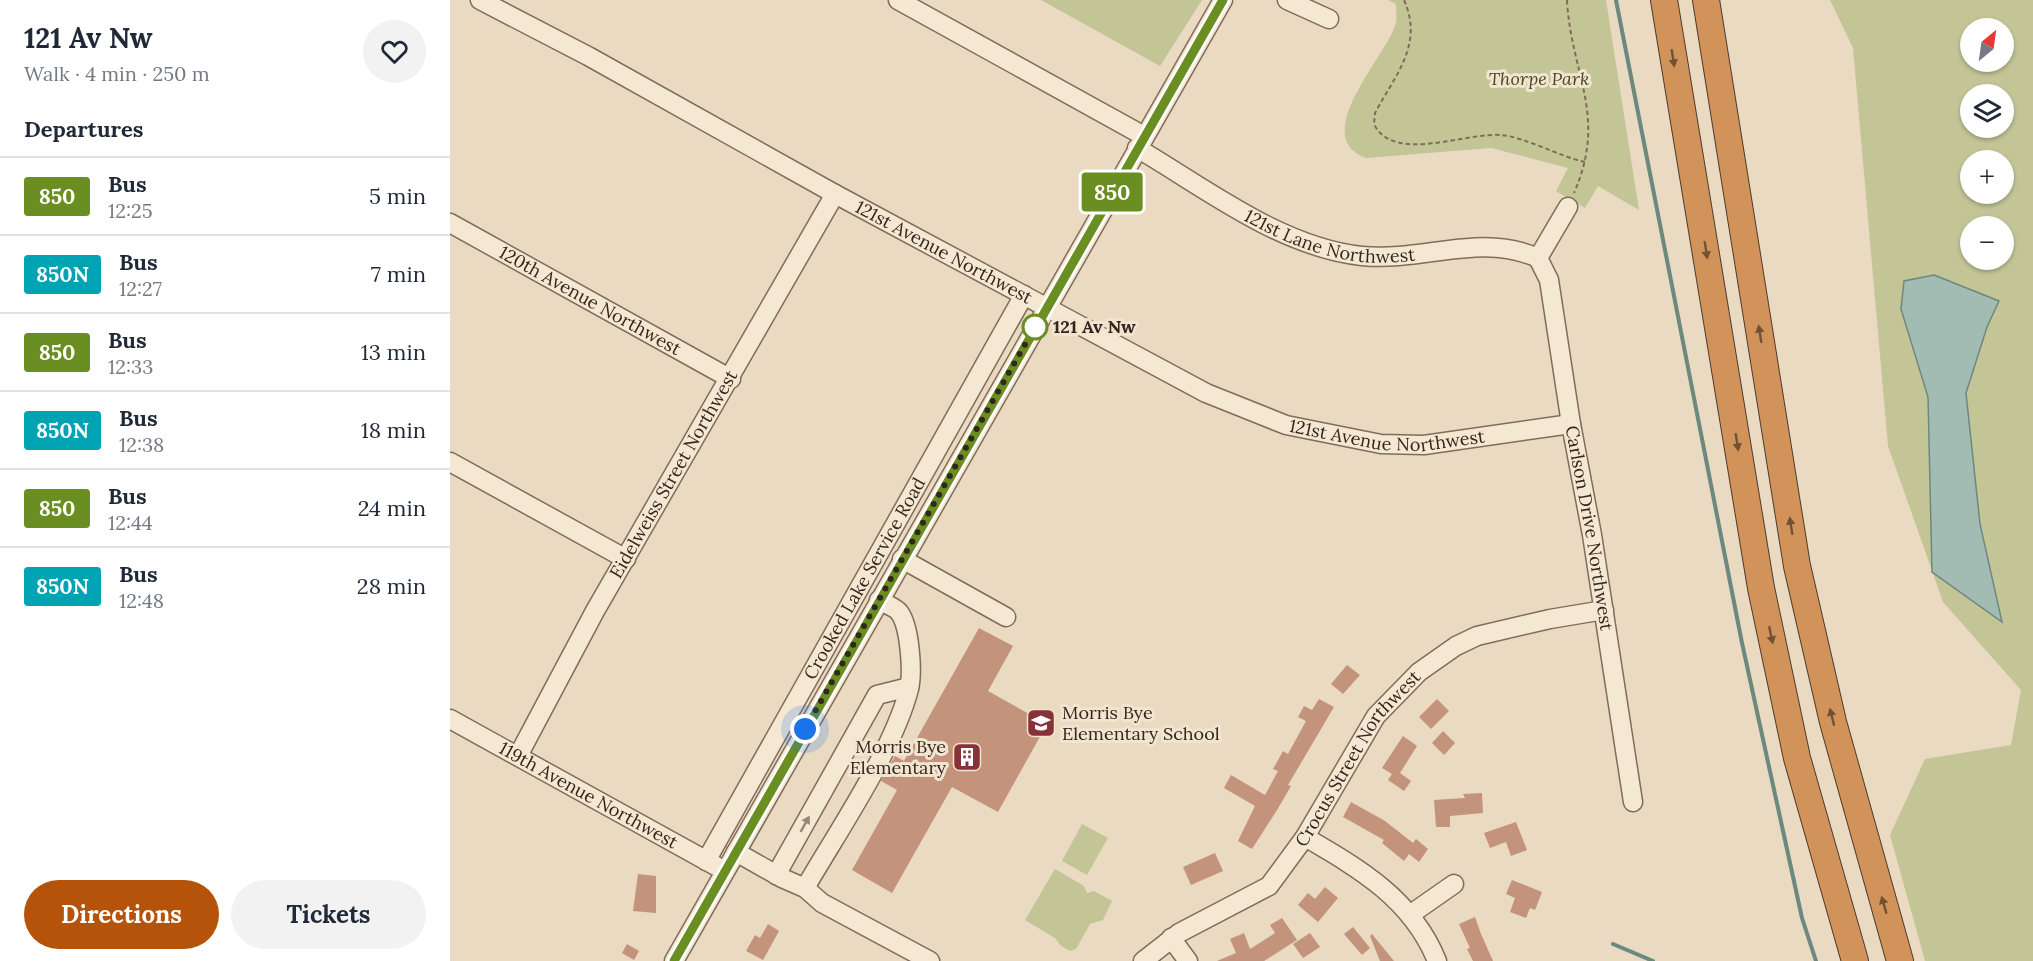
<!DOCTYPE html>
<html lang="en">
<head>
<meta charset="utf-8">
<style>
	:root { --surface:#fff; --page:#f2f2f3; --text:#1f2937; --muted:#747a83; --line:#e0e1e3; --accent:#b45309 }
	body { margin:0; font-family:Lora,serif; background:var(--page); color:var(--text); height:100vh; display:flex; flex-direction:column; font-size:22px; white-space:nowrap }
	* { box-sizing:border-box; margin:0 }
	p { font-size:20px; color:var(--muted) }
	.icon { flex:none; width:33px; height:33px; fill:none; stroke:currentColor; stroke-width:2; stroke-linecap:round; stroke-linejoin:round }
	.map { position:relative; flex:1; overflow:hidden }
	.panel { display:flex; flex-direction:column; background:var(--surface); width:450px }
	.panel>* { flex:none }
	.badge { padding:0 12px; border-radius:4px; font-size:21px; line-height:39px }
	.needle { width:39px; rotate:29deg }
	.buttons { position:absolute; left:1510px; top:18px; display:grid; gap:12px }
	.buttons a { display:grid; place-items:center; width:54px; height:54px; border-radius:50%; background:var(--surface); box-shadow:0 2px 4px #0004; font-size:30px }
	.you { position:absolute; width:30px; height:30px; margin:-15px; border:4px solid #fff; border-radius:50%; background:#1a73e8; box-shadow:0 0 0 9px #1a73e833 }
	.map>.badge { position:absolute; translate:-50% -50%; box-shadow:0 0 0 3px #fff }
	h2 { padding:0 24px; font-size:22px; line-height:54px }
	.round { display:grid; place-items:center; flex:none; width:63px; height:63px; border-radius:32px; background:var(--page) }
	.summary { display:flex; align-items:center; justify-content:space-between; height:102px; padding:0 24px }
	h1 { font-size:28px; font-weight:800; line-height:45px }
	.action { display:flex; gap:12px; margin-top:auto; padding:12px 24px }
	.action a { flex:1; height:69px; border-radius:36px; background:var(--accent); color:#fff; font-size:24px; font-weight:800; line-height:69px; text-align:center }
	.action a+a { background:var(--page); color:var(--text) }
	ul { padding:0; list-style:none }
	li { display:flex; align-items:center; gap:18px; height:78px; padding:0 24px; border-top:2px solid var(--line) }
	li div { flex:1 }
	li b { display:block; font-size:22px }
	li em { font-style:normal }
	li .badge { min-width:66px; font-weight:700; text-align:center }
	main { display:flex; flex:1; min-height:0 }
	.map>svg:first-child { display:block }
	.green { fill:#c3c597; fill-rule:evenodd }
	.water { fill:#a3bcb3; stroke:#6c887f; stroke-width:1.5 }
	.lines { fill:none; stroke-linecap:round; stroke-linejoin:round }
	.stream { stroke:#6c887f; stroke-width:4 }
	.building { fill:#c3937b }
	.minor-casing { stroke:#806c5b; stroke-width:21 }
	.highway-casing { stroke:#4e3b2f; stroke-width:28 }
	.path { stroke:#806c5b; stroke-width:2; stroke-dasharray:4.5 3; stroke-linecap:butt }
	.minor { stroke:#f5e8d3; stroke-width:18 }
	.highway { stroke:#d19359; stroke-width:26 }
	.oneway { fill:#725235 }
	.oneway2 { fill:#948778 }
	.line-casing { stroke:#fff; stroke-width:14 }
	.line { stroke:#6b8e23; stroke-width:9 }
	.walk { stroke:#32261d; stroke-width:6; stroke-dasharray:0 10.8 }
	.stop-dot { fill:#fff; stroke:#6b8e23; stroke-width:3 }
	.labels { text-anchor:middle; stroke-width:6; stroke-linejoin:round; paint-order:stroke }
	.park-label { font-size:18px; font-style:italic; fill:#454c26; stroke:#f1e5d0 }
	.street-label { font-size:18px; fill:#32261d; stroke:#f1e5d0 }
	.stop-label { font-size:18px; font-weight:bold; fill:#32261d; stroke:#f1e5d0; text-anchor:start }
	.poi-label { font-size:18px; fill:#32261d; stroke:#f1e5d0; text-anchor:start }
</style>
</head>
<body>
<main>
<section class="panel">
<div class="summary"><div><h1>121 Av Nw</h1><p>Walk · 4 min · 250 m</p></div><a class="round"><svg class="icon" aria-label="heart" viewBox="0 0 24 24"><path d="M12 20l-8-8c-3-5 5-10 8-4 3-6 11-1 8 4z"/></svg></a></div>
<h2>Departures</h2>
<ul>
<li><span class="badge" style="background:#6b8e23;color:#fff">850</span><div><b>Bus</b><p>12:25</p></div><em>5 min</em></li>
<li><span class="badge" style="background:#00a3b4;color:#fff">850N</span><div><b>Bus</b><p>12:27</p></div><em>7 min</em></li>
<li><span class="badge" style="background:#6b8e23;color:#fff">850</span><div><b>Bus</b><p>12:33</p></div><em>13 min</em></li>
<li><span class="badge" style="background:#00a3b4;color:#fff">850N</span><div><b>Bus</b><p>12:38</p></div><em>18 min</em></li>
<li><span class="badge" style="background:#6b8e23;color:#fff">850</span><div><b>Bus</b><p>12:44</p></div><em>24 min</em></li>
<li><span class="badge" style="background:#00a3b4;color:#fff">850N</span><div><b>Bus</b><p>12:48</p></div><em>28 min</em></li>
</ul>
<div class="action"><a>Directions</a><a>Tickets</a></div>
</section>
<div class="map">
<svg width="1583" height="961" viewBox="0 0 1583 961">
	<rect width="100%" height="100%" fill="#e9dac1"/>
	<g class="green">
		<polygon points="591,0 752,0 710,66"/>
		<path d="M938 0H1156L1189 210 1148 186 1135 208 1106 191 1118 168 1041 148 916 158C857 137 938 54 946 23 947 17 946 10 946 4Z"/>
		<path d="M1380 0H1583V961H1475L1440 835 1475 759 1561 745 1571 690 1493 602 1438 446 1403 48ZM1521 28H1554V62H1521ZM1521 94H1554V128H1521ZM1521 160H1554V194H1521ZM1521 226H1554V260H1521Z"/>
		<polygon points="632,824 658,838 637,875 612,861"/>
		<polygon points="605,869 634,886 637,893 644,891 662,901 653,920 640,924 626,949 620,951 611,946 605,938 575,920"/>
	</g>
	<polygon class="water" points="1484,275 1549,301 1537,327 1516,393 1530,524 1552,622 1482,572 1478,397 1451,309 1454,281"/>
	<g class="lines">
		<g class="stream">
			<polyline points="1166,0 1292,643 1352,918 1366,961"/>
			<polyline points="1163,944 1203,961"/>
		</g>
	</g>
	<g class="building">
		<polygon points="529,628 563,646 538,691 597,724 548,812 502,787 442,893 402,870 447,790 431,781 445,756 454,761"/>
		<polygon points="897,665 910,675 893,694 881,684"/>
		<polygon points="869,699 884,707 838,785 841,786 827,810 802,849 788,841 805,806 774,788 781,775 815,795 828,771 823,769 833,751 838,754 856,721 848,717 854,706 862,710"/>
		<polygon points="987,699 999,711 981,729 969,717"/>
		<polygon points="993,731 1005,743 994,755 982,743"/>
		<polygon points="953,736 967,746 950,773 961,781 954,791 938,780 942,774 932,768"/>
		<polygon points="1032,793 1033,813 1000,816 1000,827 986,827 984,800 1015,798 1013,794"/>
		<polygon points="901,802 935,821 963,843 966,839 978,849 969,862 959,854 954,861 932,843 934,840 893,817"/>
		<polygon points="1066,822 1077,850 1061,856 1056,842 1040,848 1034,833"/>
		<polygon points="765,853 773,871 741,885 733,867"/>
		<polygon points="188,874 206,876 206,913 183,911"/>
		<polygon points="1062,880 1092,892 1085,910 1080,908 1076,918 1060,912 1065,898 1056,894"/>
		<polygon points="875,887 888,898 868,922 848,905 858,893 865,899"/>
		<polygon points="1025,917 1031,934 1043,961 1023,961 1017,949 1020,948 1009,924"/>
		<polygon points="832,918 847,940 814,961 767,961 786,953 780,939 794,933 800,949 825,933 820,925"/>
		<polygon points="318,924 329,931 313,960 296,951 305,935 310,938"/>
		<polygon points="903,927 920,948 912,955 894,934"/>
		<polygon points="860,933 870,947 853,958 843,944"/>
		<polygon points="922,934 944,961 930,961 920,936"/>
		<polygon points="177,944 189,951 184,960 172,953"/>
	</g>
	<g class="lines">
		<g class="minor-casing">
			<g id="minor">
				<path id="s1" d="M30 0 138 56 385 194 756 393 836 425 931 444 974 445 1121 424"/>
				<polyline points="448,0 694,136"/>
				<polyline points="837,0 879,19"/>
				<path id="s2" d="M687 148C757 189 830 247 912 256 975 262 1029 232 1088 258"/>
				<path id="s3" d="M0 223 281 379"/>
				<path id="s4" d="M1088 258 1099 280 1121 424 1142 535 1183 802"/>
				<polyline points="1088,258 1118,207"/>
				<polyline points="0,462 176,559"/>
				<polyline points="452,559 556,617"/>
				<path id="s5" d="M0 719 266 866"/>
				<path id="s6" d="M68 756 145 611 385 194"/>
				<path d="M855 837C910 869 962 899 987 961"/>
				<polyline points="286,852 332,878 355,888 372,903 480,961"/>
				<path id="s7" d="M256 861 574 295"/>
				<polyline points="326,875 427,695 459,687"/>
				<path d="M355 888C388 831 443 751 459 689 463 672 460 626 449 612 445 607 435 604 429 600"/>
				<polyline points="961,914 1004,884"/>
				<polyline points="721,938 738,961"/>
				<polyline points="224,961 773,0"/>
				<path id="s8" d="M693 961 729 933 819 886 855 837 926 716 969 672 1006 646 1027 636 1100 619 1154 610"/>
			</g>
		</g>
		<g class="highway-casing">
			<g id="highway">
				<polyline points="1214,0 1311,588 1347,758 1405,961"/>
				<polyline points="1256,0 1347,566 1383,722 1450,961"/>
			</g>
		</g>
		<g class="path">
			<path d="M954 0C974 45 945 75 925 113L924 124C943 164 1016 132 1051 135 1075 137 1108 156 1135 162"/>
			<path d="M1117 0C1121 75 1158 115 1124 193"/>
		</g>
		<use href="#minor" class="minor"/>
		<use href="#highway" class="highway"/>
	</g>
	<defs><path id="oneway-solid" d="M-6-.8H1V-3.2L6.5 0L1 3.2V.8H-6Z" transform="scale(1.5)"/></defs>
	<g class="oneway">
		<use href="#oneway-solid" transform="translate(1223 58) rotate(81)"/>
		<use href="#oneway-solid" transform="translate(1256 250) rotate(81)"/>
		<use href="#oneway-solid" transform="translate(1310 334) rotate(-99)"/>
		<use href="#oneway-solid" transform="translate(1287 442) rotate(81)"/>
		<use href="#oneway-solid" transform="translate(1341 526) rotate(-99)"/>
		<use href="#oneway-solid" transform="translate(1321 635) rotate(78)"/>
		<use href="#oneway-solid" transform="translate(1382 717) rotate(-104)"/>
		<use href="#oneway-solid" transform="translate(1434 905) rotate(-106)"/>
	</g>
	<use class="oneway2" href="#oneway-solid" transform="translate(355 824) rotate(-61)"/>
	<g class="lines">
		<g class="line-casing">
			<polyline id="line" points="224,961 773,0"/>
		</g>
		<use href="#line" class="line"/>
		<polyline class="walk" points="355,729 585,327"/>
	</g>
	<defs>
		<g id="school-square" transform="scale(1.5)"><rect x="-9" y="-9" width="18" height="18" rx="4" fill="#893138" stroke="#f1e5d0"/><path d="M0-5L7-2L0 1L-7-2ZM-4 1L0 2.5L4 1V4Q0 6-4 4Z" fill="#fff"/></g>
		<g id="building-square" transform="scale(1.5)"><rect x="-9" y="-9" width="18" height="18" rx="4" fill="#893138" stroke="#f1e5d0"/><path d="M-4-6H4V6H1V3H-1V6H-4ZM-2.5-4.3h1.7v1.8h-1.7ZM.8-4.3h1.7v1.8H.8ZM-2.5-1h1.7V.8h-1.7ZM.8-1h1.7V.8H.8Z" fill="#fff"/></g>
	</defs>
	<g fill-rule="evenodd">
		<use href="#school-square" x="591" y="723"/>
		<use href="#building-square" x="517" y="757"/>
	</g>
	<circle class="stop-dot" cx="585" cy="327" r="12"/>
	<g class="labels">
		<g class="park-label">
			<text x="1089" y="85">Thorpe Park</text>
		</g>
		<g class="street-label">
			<text dy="6" stroke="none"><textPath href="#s2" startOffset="216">121st Lane Northwest</textPath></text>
			<text dy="6" stroke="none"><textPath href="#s1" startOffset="528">121st Avenue Northwest</textPath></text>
			<text dy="6" stroke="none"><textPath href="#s3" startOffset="160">120th Avenue Northwest</textPath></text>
			<text dy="6" stroke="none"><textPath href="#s1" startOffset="1014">121st Avenue Northwest</textPath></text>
			<text dy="6" stroke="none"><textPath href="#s6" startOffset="322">Eidelweiss Street Northwest</textPath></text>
			<text dy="6" stroke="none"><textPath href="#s4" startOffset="276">Carlson Drive Northwest</textPath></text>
			<text dy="6" stroke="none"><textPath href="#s7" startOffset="324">Crooked Lake Service Road</textPath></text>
			<text dy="6" stroke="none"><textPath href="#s8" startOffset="303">Crocus Street Northwest</textPath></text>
			<text dy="6" stroke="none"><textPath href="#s5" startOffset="158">119th Avenue Northwest</textPath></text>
		</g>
		<g class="stop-label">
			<text x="603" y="333">121 Av Nw</text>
		</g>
		<g class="poi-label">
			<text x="612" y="719">Morris Bye<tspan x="612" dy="21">Elementary School</tspan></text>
			<text x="496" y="753" text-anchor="end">Morris Bye<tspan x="496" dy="21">Elementary</tspan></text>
		</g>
	</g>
</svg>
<div class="buttons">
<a><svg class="needle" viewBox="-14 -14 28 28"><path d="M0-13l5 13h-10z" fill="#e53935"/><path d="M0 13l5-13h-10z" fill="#747a83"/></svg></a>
<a><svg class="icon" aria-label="layers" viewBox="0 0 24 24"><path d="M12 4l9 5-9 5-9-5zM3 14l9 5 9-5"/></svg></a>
<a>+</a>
<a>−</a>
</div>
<div class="you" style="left:355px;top:729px"></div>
<b class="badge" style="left:662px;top:192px;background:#6b8e23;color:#fff">850</b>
</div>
</main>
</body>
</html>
